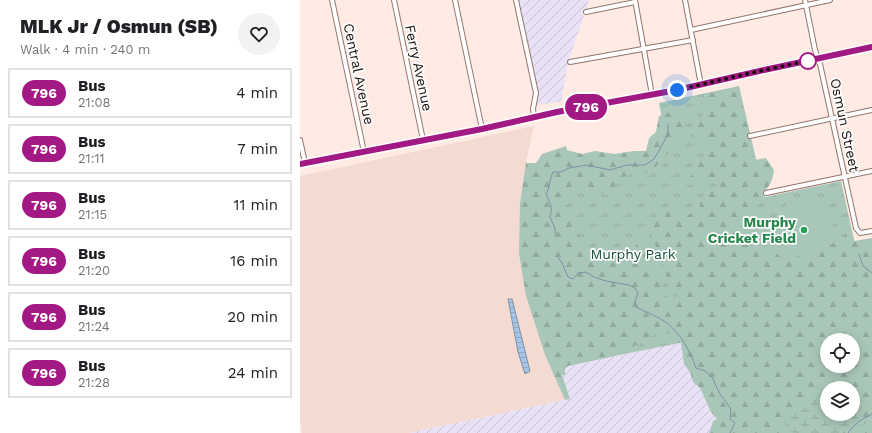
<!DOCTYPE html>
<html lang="en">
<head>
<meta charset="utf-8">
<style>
	:root { --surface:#fff; --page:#f2f2f2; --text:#202124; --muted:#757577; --line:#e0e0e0 }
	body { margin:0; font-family:"Work Sans",sans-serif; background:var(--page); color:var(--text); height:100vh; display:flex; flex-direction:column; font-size:15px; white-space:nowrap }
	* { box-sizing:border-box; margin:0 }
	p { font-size:13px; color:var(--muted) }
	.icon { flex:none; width:22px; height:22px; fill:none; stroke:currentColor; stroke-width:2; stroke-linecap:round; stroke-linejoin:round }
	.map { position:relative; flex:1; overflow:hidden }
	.details { display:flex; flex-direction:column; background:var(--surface); width:300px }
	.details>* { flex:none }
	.badge { padding:0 8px; border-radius:13px; font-size:14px; line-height:26px }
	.controls { position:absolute; left:520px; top:333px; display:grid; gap:8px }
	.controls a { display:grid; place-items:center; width:40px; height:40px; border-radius:50%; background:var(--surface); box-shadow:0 2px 10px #0003; font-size:20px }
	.you { position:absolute; width:20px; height:20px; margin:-10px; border:3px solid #fff; border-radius:50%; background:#1a73e8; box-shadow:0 0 0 6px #1a73e833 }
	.map>.badge { position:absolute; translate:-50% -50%; box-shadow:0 0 0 2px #fff }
	.round { display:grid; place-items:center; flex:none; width:42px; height:42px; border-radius:21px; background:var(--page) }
	.headline { display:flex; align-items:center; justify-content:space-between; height:68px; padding:0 20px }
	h1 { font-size:19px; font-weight:800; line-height:30px }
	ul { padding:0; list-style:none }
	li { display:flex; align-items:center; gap:12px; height:50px; margin:0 8px 6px; padding:0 12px; border:2px solid var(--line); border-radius:0px }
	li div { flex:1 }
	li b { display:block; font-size:15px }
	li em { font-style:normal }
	li .badge { min-width:44px; font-weight:700; text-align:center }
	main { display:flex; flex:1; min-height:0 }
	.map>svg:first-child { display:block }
	.built { fill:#f3dbd2 }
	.industrial { fill:url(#industrial-furrows) }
	.grass { fill:url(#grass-tufts) }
	.forest { fill:url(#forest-firs); fill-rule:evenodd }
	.wetland { fill:url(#wetland-marsh) }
	.garden { fill:#a9c7b8 }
	.water { fill:url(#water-rules); stroke:#7d90a6 }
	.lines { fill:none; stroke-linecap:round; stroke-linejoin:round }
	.stream { stroke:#7d90a6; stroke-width:1 }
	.minor-casing { stroke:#92756b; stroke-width:6 }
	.major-casing { stroke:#9978a9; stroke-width:7 }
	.minor { stroke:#fff; stroke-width:4 }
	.major { stroke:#ead0fe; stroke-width:5 }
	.line-casing { stroke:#fff; stroke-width:9 }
	.line { stroke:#a31984; stroke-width:6 }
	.walk { stroke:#1c110d; stroke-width:4; stroke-dasharray:0 7.2 }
	.stop-dot { fill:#fff; stroke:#a31984; stroke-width:2 }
	.leisure-dot { fill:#2e9e5b; stroke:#fdfdfd; stroke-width:1.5 }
	.labels { text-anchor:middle; stroke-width:3.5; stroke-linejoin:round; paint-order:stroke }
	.street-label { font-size:14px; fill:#1c110d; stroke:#fdfdfd }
	.leisure-label { font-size:14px; font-weight:bold; fill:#27864d; stroke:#fdfdfd; text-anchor:end }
	.park-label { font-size:14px; fill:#17513c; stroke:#fdfdfd }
</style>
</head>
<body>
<main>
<section class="details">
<div class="headline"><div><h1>MLK Jr / Osmun (SB)</h1><p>Walk · 4 min · 240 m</p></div><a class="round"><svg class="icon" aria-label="heart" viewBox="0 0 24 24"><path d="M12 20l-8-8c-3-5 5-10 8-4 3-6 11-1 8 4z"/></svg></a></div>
<ul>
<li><span class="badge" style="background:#a31984;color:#fff">796</span><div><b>Bus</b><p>21:08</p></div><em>4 min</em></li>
<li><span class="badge" style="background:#a31984;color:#fff">796</span><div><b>Bus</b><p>21:11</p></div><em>7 min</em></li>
<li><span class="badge" style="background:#a31984;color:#fff">796</span><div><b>Bus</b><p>21:15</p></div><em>11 min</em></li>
<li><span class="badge" style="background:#a31984;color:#fff">796</span><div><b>Bus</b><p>21:20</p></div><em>16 min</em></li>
<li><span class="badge" style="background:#a31984;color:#fff">796</span><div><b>Bus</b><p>21:24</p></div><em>20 min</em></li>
<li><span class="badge" style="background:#a31984;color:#fff">796</span><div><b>Bus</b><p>21:28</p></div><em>24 min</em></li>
</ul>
</section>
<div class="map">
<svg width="572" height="433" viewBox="0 0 572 433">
	<defs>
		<pattern id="industrial-furrows" width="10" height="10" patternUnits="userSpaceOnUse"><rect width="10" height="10" fill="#e9e2f7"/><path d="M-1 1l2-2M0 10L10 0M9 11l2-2" fill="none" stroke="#c7c1d3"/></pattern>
		<pattern id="grass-tufts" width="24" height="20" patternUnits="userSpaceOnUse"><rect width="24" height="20" fill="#a9c7b8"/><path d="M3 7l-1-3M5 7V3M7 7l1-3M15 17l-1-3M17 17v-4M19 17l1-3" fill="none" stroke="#91aa9d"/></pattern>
		<pattern id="forest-firs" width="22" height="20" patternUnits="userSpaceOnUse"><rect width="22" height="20" fill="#a9c7b8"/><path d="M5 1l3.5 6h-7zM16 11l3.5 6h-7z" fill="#91aa9d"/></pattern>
		<pattern id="wetland-marsh" width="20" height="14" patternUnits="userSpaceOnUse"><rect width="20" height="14" fill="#a9c7b8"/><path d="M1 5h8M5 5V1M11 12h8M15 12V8" fill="none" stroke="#91aa9d"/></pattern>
		<pattern id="water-rules" width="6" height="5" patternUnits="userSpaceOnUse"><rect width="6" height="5" fill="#a7c6e7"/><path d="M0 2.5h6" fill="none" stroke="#8fa9c5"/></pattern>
	</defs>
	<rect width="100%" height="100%" fill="#ffebe4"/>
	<polygon class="built" points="234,126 227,157 220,203 245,355 265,400 109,433 2,433 0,419 0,176"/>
	<g class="industrial">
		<polygon points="216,0 289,0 268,63 261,102 233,105 235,97"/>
		<polygon points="381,342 384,364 390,372 393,382 400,388 411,412 417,419 413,421 409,433 109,433 270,399 261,375 268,366"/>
	</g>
	<polygon class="grass" points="439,86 465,197 541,181 559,262 494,320 265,366 237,194 368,148 359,103"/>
	<path class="forest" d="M439 87 455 160 466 158 474 170C472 186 466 189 458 200 454 207 453 214 454 222 455 243 466 246 481 257L493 255 502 257 512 256 520 252 552 231 554 241 572 238V433H409L413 421 417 419 411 412 400 388 393 382 390 372 384 364 381 343H378L371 334 360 332 315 356 268 366 265 369V375H262L270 399 265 400 245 355 226 296 219 253 220 203 226 163H236L242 154 266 146 267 150 282 154 295 151 314 154 334 151H346L349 138 356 132 359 116 371 112 380 113 385 127C377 141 361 167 346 173 341 175 335 173 330 174 321 176 314 188 308 195L279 185 271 187 266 195 268 209 289 259 287 261C303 268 322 263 333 249 336 246 338 242 341 239L345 242 370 305 372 308 379 304 377 295 370 285 352 237V219L364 215 373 207C384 216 386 217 399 210L401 197 418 188 416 182 405 180 385 186 392 174 393 164 396 158 410 154 411 147 406 140 395 142 391 135 394 125 406 112 409 106 405 104H401L405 94ZM527 340H553V366H527ZM527 388H553V414H527Z"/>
	<polygon class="wetland" points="527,399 527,414 553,414 553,408 569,423 538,433 495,433 486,431 485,421 491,408 511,400"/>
	<circle class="garden" cx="504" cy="228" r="29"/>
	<polygon class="water" points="208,299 212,299 230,371 225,374 218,352"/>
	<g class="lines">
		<g class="stream">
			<path d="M255 235V228L250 217C253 207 250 203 246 194 250 188 249 179 253 172H261L269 168 287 165 310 170 327 165H345L354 159 361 147 368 134V124"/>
			<polyline points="559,254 563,266 572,273"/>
			<path d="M257 256 262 263 268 277 273 279 278 273 286 272 294 277 306 281 329 285 335 288 338 293 335 301 336 307C346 312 357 316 367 323 381 334 390 351 396 368L405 371 412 377 420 394 431 409 430 419 435 423 430 433"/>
			<path d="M548 433C554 424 562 419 572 414"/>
		</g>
		<g class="minor-casing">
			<g id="minor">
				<polyline points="32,0 64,152"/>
				<polyline points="94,0 123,140"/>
				<polyline points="155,0 182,129"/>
				<polyline points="216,0 236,93 233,109 234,117"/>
				<polyline points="335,0 352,95"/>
				<polyline points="385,0 401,85"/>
				<polyline points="505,0 515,50 520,64 556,228 560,233 572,231"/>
				<polyline points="286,12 335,2"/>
				<polyline points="391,30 530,0"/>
				<polyline points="270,62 393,40"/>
				<polyline points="450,136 572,110"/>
				<polyline points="0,140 5,163"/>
				<polyline points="466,193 572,171"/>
			</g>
		</g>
		<g class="major-casing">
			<polyline id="major" points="0,164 182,129 249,114 377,90 464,69 572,47"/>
		</g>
		<use href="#minor" class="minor"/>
		<use href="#major" class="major"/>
	</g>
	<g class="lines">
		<g class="line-casing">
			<polyline id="line" points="0,164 182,129 257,112 377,90 464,70 572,47"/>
		</g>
		<use href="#line" class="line"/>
		<polyline class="walk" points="377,90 464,70 508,61"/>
	</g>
	<circle class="stop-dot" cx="508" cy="61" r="8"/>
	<circle class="leisure-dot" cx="504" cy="230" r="4"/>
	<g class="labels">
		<g class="street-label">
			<text transform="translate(119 68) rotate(78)" y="5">Ferry Avenue</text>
			<text transform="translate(59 74) rotate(78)" y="5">Central Avenue</text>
			<text transform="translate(545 125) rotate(78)" y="5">Osmun Street</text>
		</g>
		<g class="leisure-label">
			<text x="496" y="227">Murphy<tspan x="496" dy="16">Cricket Field</tspan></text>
		</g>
		<g class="park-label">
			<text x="333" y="259">Murphy Park</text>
		</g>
	</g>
</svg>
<div class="controls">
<a><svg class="icon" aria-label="locate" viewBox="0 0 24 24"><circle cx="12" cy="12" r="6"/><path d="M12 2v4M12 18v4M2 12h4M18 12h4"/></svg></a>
<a><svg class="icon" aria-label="layers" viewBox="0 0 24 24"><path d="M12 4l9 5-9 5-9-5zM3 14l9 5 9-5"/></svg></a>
</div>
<div class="you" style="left:377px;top:90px"></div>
<b class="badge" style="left:286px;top:107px;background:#a31984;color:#fff">796</b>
</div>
</main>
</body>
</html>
